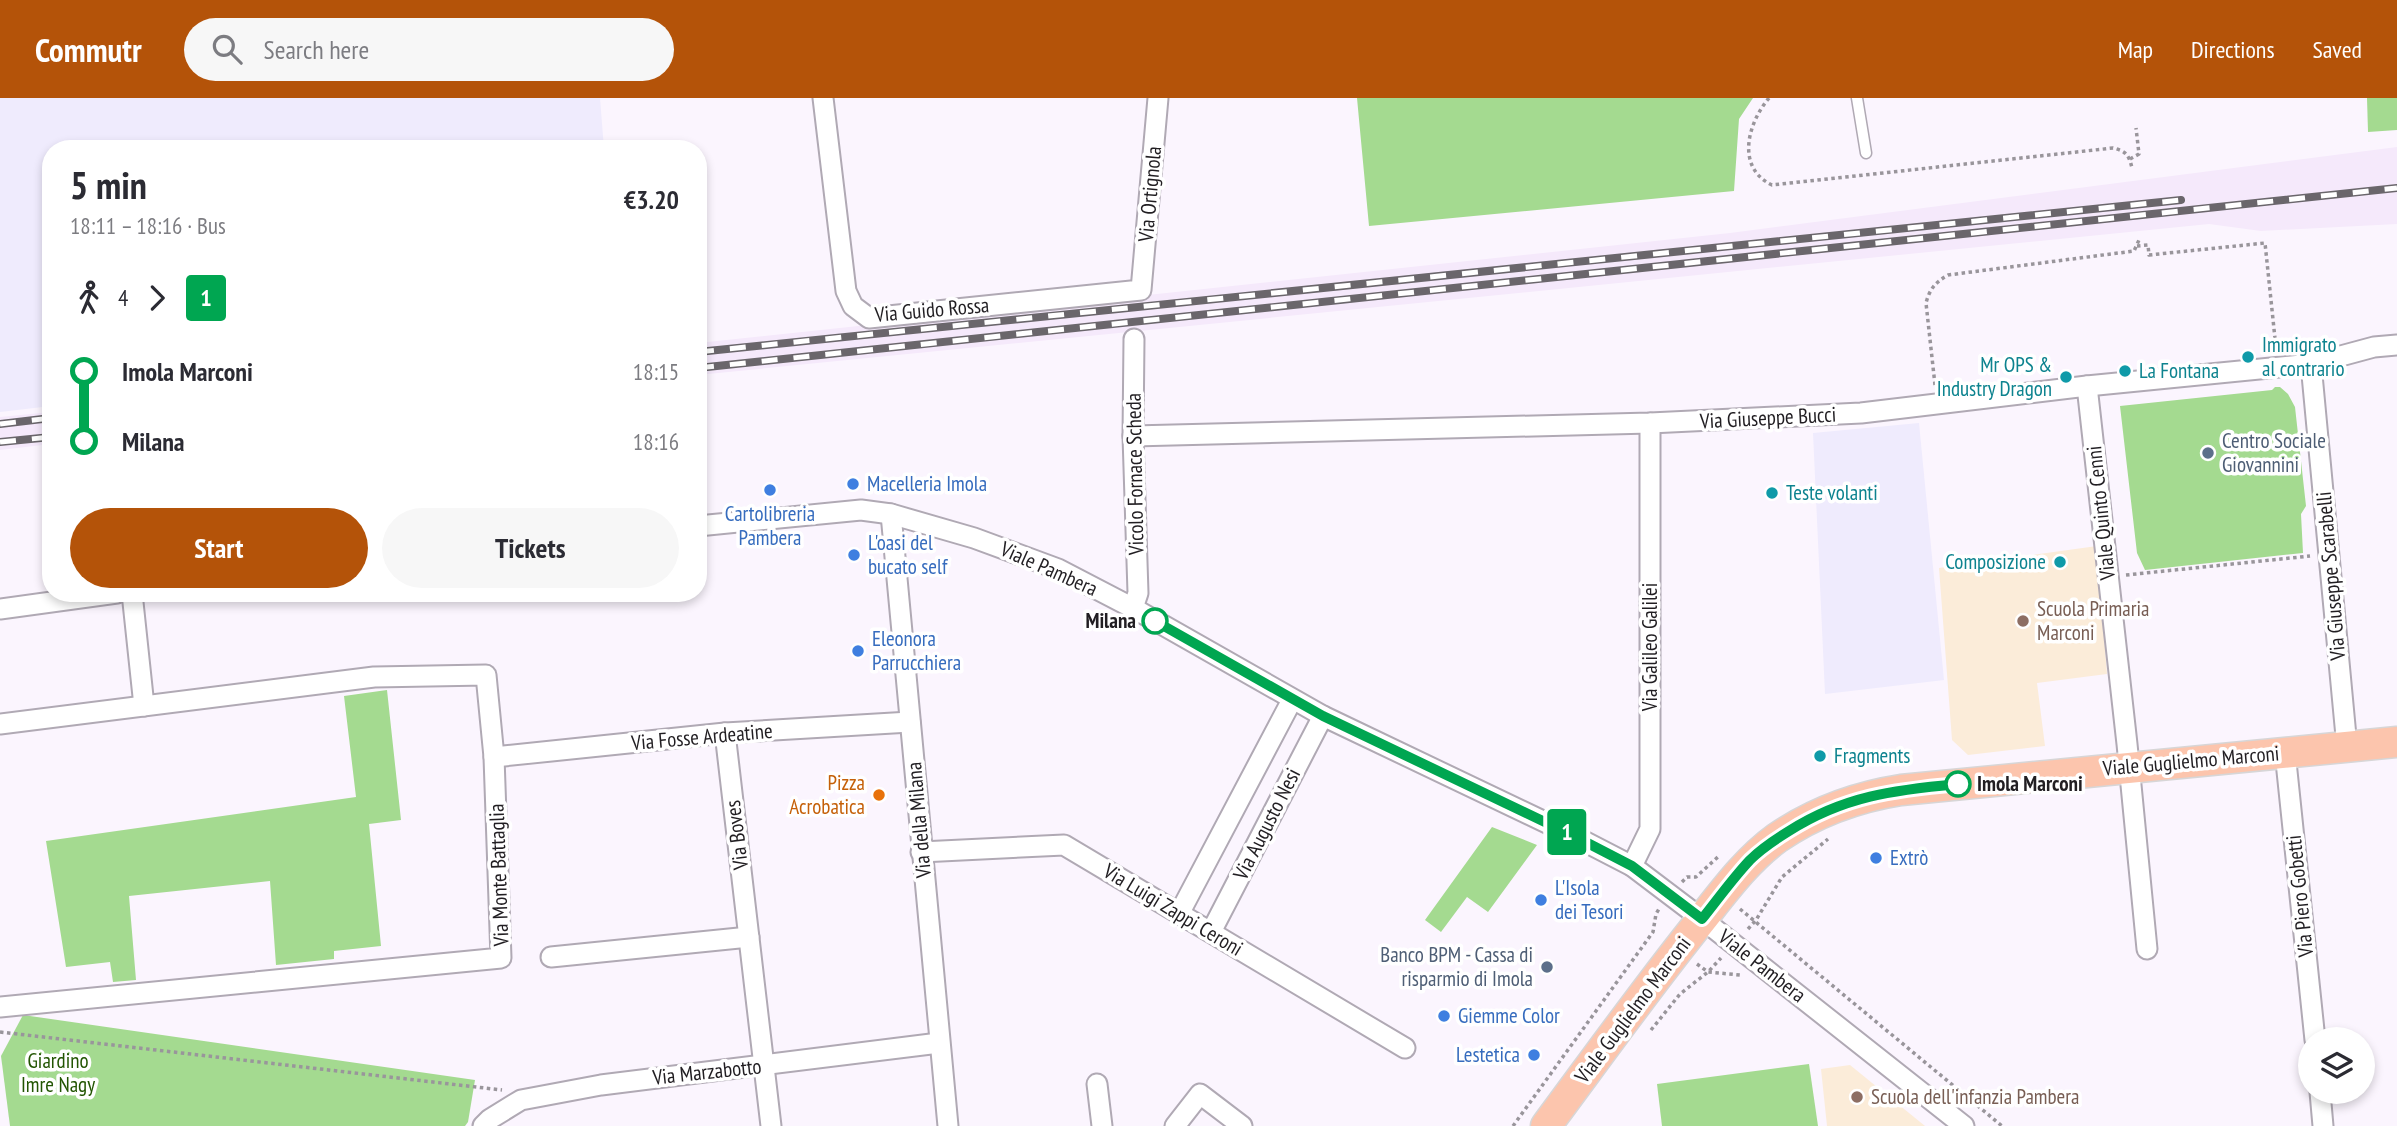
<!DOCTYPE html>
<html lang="en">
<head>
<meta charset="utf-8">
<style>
	:root { --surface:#fff; --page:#f7f7f7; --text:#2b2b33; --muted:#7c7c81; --accent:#b45309 }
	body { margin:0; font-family:"PT Sans Narrow",sans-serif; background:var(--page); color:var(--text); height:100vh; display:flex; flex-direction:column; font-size:26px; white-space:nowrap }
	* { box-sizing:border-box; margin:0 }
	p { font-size:23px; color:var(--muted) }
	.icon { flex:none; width:38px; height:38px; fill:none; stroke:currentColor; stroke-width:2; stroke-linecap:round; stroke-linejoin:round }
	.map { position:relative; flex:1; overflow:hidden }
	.side { position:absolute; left:42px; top:42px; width:665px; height:462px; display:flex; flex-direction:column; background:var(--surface); border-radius:28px; box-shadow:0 4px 10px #0003 }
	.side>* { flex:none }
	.badge { padding:0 14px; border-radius:5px; font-size:24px; line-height:46px }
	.fabs { position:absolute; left:2298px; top:929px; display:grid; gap:14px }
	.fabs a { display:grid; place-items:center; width:77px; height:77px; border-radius:50%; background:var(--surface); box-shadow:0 4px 10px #0003; font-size:35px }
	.map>.badge { position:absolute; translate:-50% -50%; box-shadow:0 0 0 4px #fff }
	.legs { display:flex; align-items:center; gap:10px; height:77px; padding:0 28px; font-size:23px }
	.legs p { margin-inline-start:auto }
	.head { display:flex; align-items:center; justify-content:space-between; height:119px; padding:0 28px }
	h1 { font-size:38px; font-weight:700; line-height:52px }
	.cta { display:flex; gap:14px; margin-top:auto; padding:14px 28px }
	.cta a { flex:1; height:80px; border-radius:42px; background:var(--accent); color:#fff; font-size:28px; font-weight:700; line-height:80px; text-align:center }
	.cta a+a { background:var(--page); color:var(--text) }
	ul { padding:0 28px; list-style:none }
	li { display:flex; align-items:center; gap:24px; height:70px; font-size:26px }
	li i { display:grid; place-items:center; width:10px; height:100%; margin:0 9px; background:currentColor }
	li i::after { content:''; width:18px; height:18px; margin:-9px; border:5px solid; border-radius:50%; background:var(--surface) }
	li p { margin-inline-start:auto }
	li:first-child i { background:linear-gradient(#0000 50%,currentColor 0) }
	li:last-child i { background:linear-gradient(currentColor 50%,#0000 0) }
	header { display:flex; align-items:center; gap:42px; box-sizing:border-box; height:98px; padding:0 35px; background:var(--accent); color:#fff }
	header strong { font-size:33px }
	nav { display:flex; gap:38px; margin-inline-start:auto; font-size:24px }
	.search { width:490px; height:63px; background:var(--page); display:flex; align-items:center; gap:18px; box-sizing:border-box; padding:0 24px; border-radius:38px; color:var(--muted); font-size:26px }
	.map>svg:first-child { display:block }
	.built { fill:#f5e9fb }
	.industrial { fill:#efebfd }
	.education { fill:#fbecd9 }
	.green { fill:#a4da90 }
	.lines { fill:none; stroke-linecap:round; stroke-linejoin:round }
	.service-casing { stroke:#b0a9b4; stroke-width:13 }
	.minor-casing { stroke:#b0a9b4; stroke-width:23 }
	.primary-casing { stroke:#d7d6d7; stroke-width:33 }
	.path { stroke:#99959b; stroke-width:3.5; stroke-dasharray:3.5 3.5; stroke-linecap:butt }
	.service { stroke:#fff; stroke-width:10 }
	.minor { stroke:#fff; stroke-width:19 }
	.primary { stroke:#fcc5ad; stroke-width:30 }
	.rail-casing { stroke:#6a666b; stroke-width:8 }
	.rail { stroke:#fff; stroke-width:5; stroke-dasharray:16; stroke-linecap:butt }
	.line-1-casing { stroke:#fff; stroke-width:16 }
	.line-1 { stroke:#00a651; stroke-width:10 }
	.culture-dot { fill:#0f9aa8; stroke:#fff; stroke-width:2.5 }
	.service-dot { fill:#5c6f8a; stroke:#fff; stroke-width:2.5 }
	.shop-dot { fill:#3f7fe0; stroke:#fff; stroke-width:2.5 }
	.stop-1-dot { fill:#fff; stroke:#00a651; stroke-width:3.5 }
	.education-dot { fill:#8d6e63; stroke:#fff; stroke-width:2.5 }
	.food-dot { fill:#e8710a; stroke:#fff; stroke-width:2.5 }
	.labels { text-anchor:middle; stroke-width:7; stroke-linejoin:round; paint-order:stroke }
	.street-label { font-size:21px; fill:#211e22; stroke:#fff }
	.culture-label { font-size:21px; fill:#0d838f; stroke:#fff; text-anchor:start }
	.service-label { font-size:21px; fill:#4e5e75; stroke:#fff; text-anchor:start }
	.shop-label { font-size:21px; fill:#366cbe; stroke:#fff; text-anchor:start }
	.education-label { font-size:21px; fill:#785e54; stroke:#fff; text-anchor:start }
	.stop-label { font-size:21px; font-weight:bold; fill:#211e22; stroke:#fff; text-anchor:end }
	.food-label { font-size:21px; fill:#c56008; stroke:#fff; text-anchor:end }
	.park-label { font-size:21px; fill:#225502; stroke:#fff }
</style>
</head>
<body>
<header>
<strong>Commutr</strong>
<div class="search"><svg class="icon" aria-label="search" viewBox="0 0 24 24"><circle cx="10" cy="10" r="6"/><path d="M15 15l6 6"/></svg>Search here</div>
<nav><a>Map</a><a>Directions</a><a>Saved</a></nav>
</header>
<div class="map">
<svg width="2397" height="1028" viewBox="0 0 2397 1028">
	<rect width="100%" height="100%" fill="#fbf5fe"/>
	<g class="built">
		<polygon points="2397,49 2397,126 2261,133 2209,126 698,277 698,245 1730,135"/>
		<polygon points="51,314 51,346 0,352 0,319"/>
	</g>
	<g class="industrial">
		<polygon points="0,0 600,0 604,51 51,51 51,308 0,314"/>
		<polygon points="1919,325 1944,582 1825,596 1813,335"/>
	</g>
	<g class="education">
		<polygon points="2097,448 2107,576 2037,585 2045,648 1968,657 1952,642 1939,470"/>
		<polygon points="1850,967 1925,1028 1827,1028 1821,971"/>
	</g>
	<g class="green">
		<polygon points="1357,0 1753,0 1739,21 1734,93 1369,128"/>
		<polygon points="2367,0 2397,0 2397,32 2368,34"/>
		<polygon points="2275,289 2280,289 2288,296 2295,309 2306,408 2301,416 2303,455 2145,472 2137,455 2120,308 2272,292"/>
		<polygon points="387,592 401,722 369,726 381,848 334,853 334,861 276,867 270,783 129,798 136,882 113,884 110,864 66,869 46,743 356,699 344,598"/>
		<polygon points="1492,729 1537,747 1488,814 1467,799 1441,834 1425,822"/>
		<polygon points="23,917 475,982 468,1024 465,1028 10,1028 1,958"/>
		<polygon points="1809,966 1818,1028 1662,1028 1657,986"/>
	</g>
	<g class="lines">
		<g class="service-casing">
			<polyline id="service" points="1857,0 1866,55"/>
		</g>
		<g class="minor-casing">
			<g id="minor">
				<polyline points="823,0 846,193 853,208 869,220 1141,192 1158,0"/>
				<polyline points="2311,266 2347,649"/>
				<polyline points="2087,288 2127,646 2147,851"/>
				<polyline points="1133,338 1650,325 1861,315 2087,288 2311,266 2374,249 2397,247"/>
				<polyline points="891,416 948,1028"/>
				<polyline points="698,428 861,412 891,416 974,440 1058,471 1133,510 1323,618 1572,737 1632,768 1702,821 1964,1028"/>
				<polyline points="132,495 144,608"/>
				<polyline points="1133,510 1138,495 1133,338 1134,241"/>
				<polyline points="0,511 117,495"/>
				<polyline points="0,626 374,579 486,577 494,659 501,860 0,909"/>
				<polyline points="725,635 771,1028"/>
				<polyline points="2285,654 2315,942"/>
				<polyline points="494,659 725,635 910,624"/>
				<polyline points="921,754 1064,747 1405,950"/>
				<polyline points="1632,768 1650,731 1650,325"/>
				<polyline points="1179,816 1292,602"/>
				<polyline points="1211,834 1323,618"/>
				<polyline points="551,859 749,839"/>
				<polyline points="1097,986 1102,1028"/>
				<polyline points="2320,994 2323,1028"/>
				<polyline points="483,1028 490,1021 521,1002 601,987 939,945"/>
				<polyline points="1175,1028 1200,996 1242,1028"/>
			</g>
		</g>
		<g class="primary-casing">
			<path id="primary" d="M1546 1028C1595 962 1643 895 1694 831 1720 799 1744 764 1777 740 1815 714 1856 699 1901 692L2397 644"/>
		</g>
		<g class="path">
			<path d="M1769 0C1747 26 1736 70 1772 87L2113 50C2126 53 2129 57 2132 70"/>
			<polyline points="2130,61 2139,56 2136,30"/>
			<polyline points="2137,148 2148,147 2149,157 2265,145 2276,250"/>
			<path d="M1935 287 1926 205C1930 190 1936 184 1948 177L2134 153 2139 142"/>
			<polyline points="2126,477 2310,458"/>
			<polyline points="1682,784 1687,779 1696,779 1720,757"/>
			<polyline points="1740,811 2002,1028"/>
			<polyline points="1748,831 1756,822 1782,779 1828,741"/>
			<polyline points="1697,866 1708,874 1740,877"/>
			<polyline points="1651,932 1680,896 1708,874 1721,860"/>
			<polyline points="0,934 502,992"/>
			<polyline points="1513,1028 1653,834 1656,816 1659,811"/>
		</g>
		<use href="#service" class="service"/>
		<use href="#minor" class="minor"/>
		<use href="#primary" class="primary"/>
		<g class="rail-casing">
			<g id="rail">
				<polyline points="698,254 2181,102"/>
				<polyline points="698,270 2397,90"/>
				<polyline points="0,326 51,320"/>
				<polyline points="0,344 51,339"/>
			</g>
		</g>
		<use href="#rail" class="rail"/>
	</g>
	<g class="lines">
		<g class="line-1-casing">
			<path id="line-1" d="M1155 523 1323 618 1572 737 1632 768 1702 821C1718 801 1733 780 1750 762 1761 751 1776 741 1789 733 1844 698 1894 692 1958 686"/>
		</g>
		<use href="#line-1" class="line-1"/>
	</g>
	<g class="culture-dot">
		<circle cx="2248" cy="259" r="7"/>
		<circle cx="2125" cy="273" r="7"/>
		<circle cx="2066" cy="279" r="7"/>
		<circle cx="1772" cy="395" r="7"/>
		<circle cx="2060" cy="464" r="7"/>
		<circle cx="1820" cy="658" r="7"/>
	</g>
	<g class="service-dot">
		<circle cx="2208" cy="355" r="7"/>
		<circle cx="1547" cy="869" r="7"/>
	</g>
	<g class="shop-dot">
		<circle cx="853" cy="386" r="7"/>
		<circle cx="770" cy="392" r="7"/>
		<circle cx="854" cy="457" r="7"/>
		<circle cx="858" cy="553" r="7"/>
		<circle cx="1876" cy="760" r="7"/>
		<circle cx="1541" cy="802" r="7"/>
		<circle cx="1444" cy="918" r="7"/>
		<circle cx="1534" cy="957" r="7"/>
	</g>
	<g class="stop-1-dot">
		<circle cx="1155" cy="523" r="12"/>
		<circle cx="1958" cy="686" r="12"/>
	</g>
	<g class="education-dot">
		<circle cx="2023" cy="523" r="7"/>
		<circle cx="1857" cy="999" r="7"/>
	</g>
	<circle class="food-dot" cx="879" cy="697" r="7"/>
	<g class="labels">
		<g class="street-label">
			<text transform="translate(1150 96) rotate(-85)" y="7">Via Ortignola</text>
			<text transform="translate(932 212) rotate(-5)" y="7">Via Guido Rossa</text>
			<text transform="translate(1768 320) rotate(-3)" y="7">Via Giuseppe Bucci</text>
			<text transform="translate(1135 376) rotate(-91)" y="7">Vicolo Fornace Scheda</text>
			<text transform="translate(2101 415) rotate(-96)" y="7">Viale Quinto Cenni</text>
			<text transform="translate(1049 471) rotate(24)" y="7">Viale Pambera</text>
			<text transform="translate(2331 478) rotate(-95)" y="7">Via Giuseppe Scarabelli</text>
			<text transform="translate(1650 549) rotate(-90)" y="7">Via Galileo Galilei</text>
			<text transform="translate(702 639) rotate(-5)" y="7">Via Fosse Ardeatine</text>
			<text transform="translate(2191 663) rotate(-5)" y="7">Viale Guglielmo Marconi</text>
			<text transform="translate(919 722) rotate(-95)" y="7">Via della Milana</text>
			<text transform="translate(1267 726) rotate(-63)" y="7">Via Augusto Nesi</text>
			<text transform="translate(737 737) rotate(-97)" y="7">Via Boves</text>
			<text transform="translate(499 777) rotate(-92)" y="7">Via Monte Battaglia</text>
			<text transform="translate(2300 798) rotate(-96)" y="7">Via Piero Gobetti</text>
			<text transform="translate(1173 812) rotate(31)" y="7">Via Luigi Zappi Ceroni</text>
			<text transform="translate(1762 868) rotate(38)" y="7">Viale Pambera</text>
			<text transform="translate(1633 912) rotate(-53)" y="7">Viale Guglielmo Marconi</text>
			<text transform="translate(707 974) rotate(-6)" y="7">Via Marzabotto</text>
		</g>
		<g class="culture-label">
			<text x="2262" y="254">Immigrato<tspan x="2262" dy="24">al contrario</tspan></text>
			<text x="2052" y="274" text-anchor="end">Mr OPS &amp;<tspan x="2052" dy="24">Industry Dragon</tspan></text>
			<text x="2139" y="280">La Fontana</text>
			<text x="1786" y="402">Teste volanti</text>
			<text x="2046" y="471" text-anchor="end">Composizione</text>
			<text x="1834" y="665">Fragments</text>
		</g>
		<g class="service-label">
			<text x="2222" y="350">Centro Sociale<tspan x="2222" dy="24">Giovannini</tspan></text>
			<text x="1533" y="864" text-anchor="end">Banco BPM - Cassa di<tspan x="1533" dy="24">risparmio di Imola</tspan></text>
		</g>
		<g class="shop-label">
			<text x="867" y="393">Macelleria Imola</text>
			<text x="770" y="423" text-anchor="middle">Cartolibreria<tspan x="770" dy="24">Pambera</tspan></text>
			<text x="868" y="452">L'oasi del<tspan x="868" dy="24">bucato self</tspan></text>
			<text x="872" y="548">Eleonora<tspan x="872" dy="24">Parrucchiera</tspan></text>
			<text x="1890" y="767">Extrò</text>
			<text x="1555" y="797">L'Isola<tspan x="1555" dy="24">dei Tesori</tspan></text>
			<text x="1458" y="925">Giemme Color</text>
			<text x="1520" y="964" text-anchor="end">Lestetica</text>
		</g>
		<g class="education-label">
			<text x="2037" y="518">Scuola Primaria<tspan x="2037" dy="24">Marconi</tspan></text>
			<text x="1871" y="1006">Scuola dell'infanzia Pambera</text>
		</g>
		<g class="stop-label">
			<text x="1136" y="530">Milana</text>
			<text x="1977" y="693" text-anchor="start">Imola Marconi</text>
		</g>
		<g class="food-label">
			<text x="865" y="692">Pizza<tspan x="865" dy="24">Acrobatica</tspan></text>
		</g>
		<g class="park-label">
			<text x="58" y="970">Giardino<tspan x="58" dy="24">Imre Nagy</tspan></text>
		</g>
	</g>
</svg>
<div class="fabs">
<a><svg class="icon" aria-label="layers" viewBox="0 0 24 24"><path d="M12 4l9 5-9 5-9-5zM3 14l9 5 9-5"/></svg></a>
</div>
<b class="badge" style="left:1567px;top:734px;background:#00a651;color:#fff">1</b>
<section class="side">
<div class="head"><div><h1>5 min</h1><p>18:11 – 18:16 · Bus</p></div><b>€3.20</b></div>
<div class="legs"><svg class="icon" aria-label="walk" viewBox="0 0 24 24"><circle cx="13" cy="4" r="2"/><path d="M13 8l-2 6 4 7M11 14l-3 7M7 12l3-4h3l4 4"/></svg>4<svg class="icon" aria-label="forward" viewBox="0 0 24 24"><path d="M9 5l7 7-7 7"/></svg><b class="badge" style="background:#00a651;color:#fff">1</b></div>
<ul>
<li><i style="color:#00a651"></i><b>Imola Marconi</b><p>18:15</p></li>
<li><i style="color:#00a651"></i><b>Milana</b><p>18:16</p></li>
</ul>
<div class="cta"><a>Start</a><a>Tickets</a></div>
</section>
</div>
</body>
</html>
